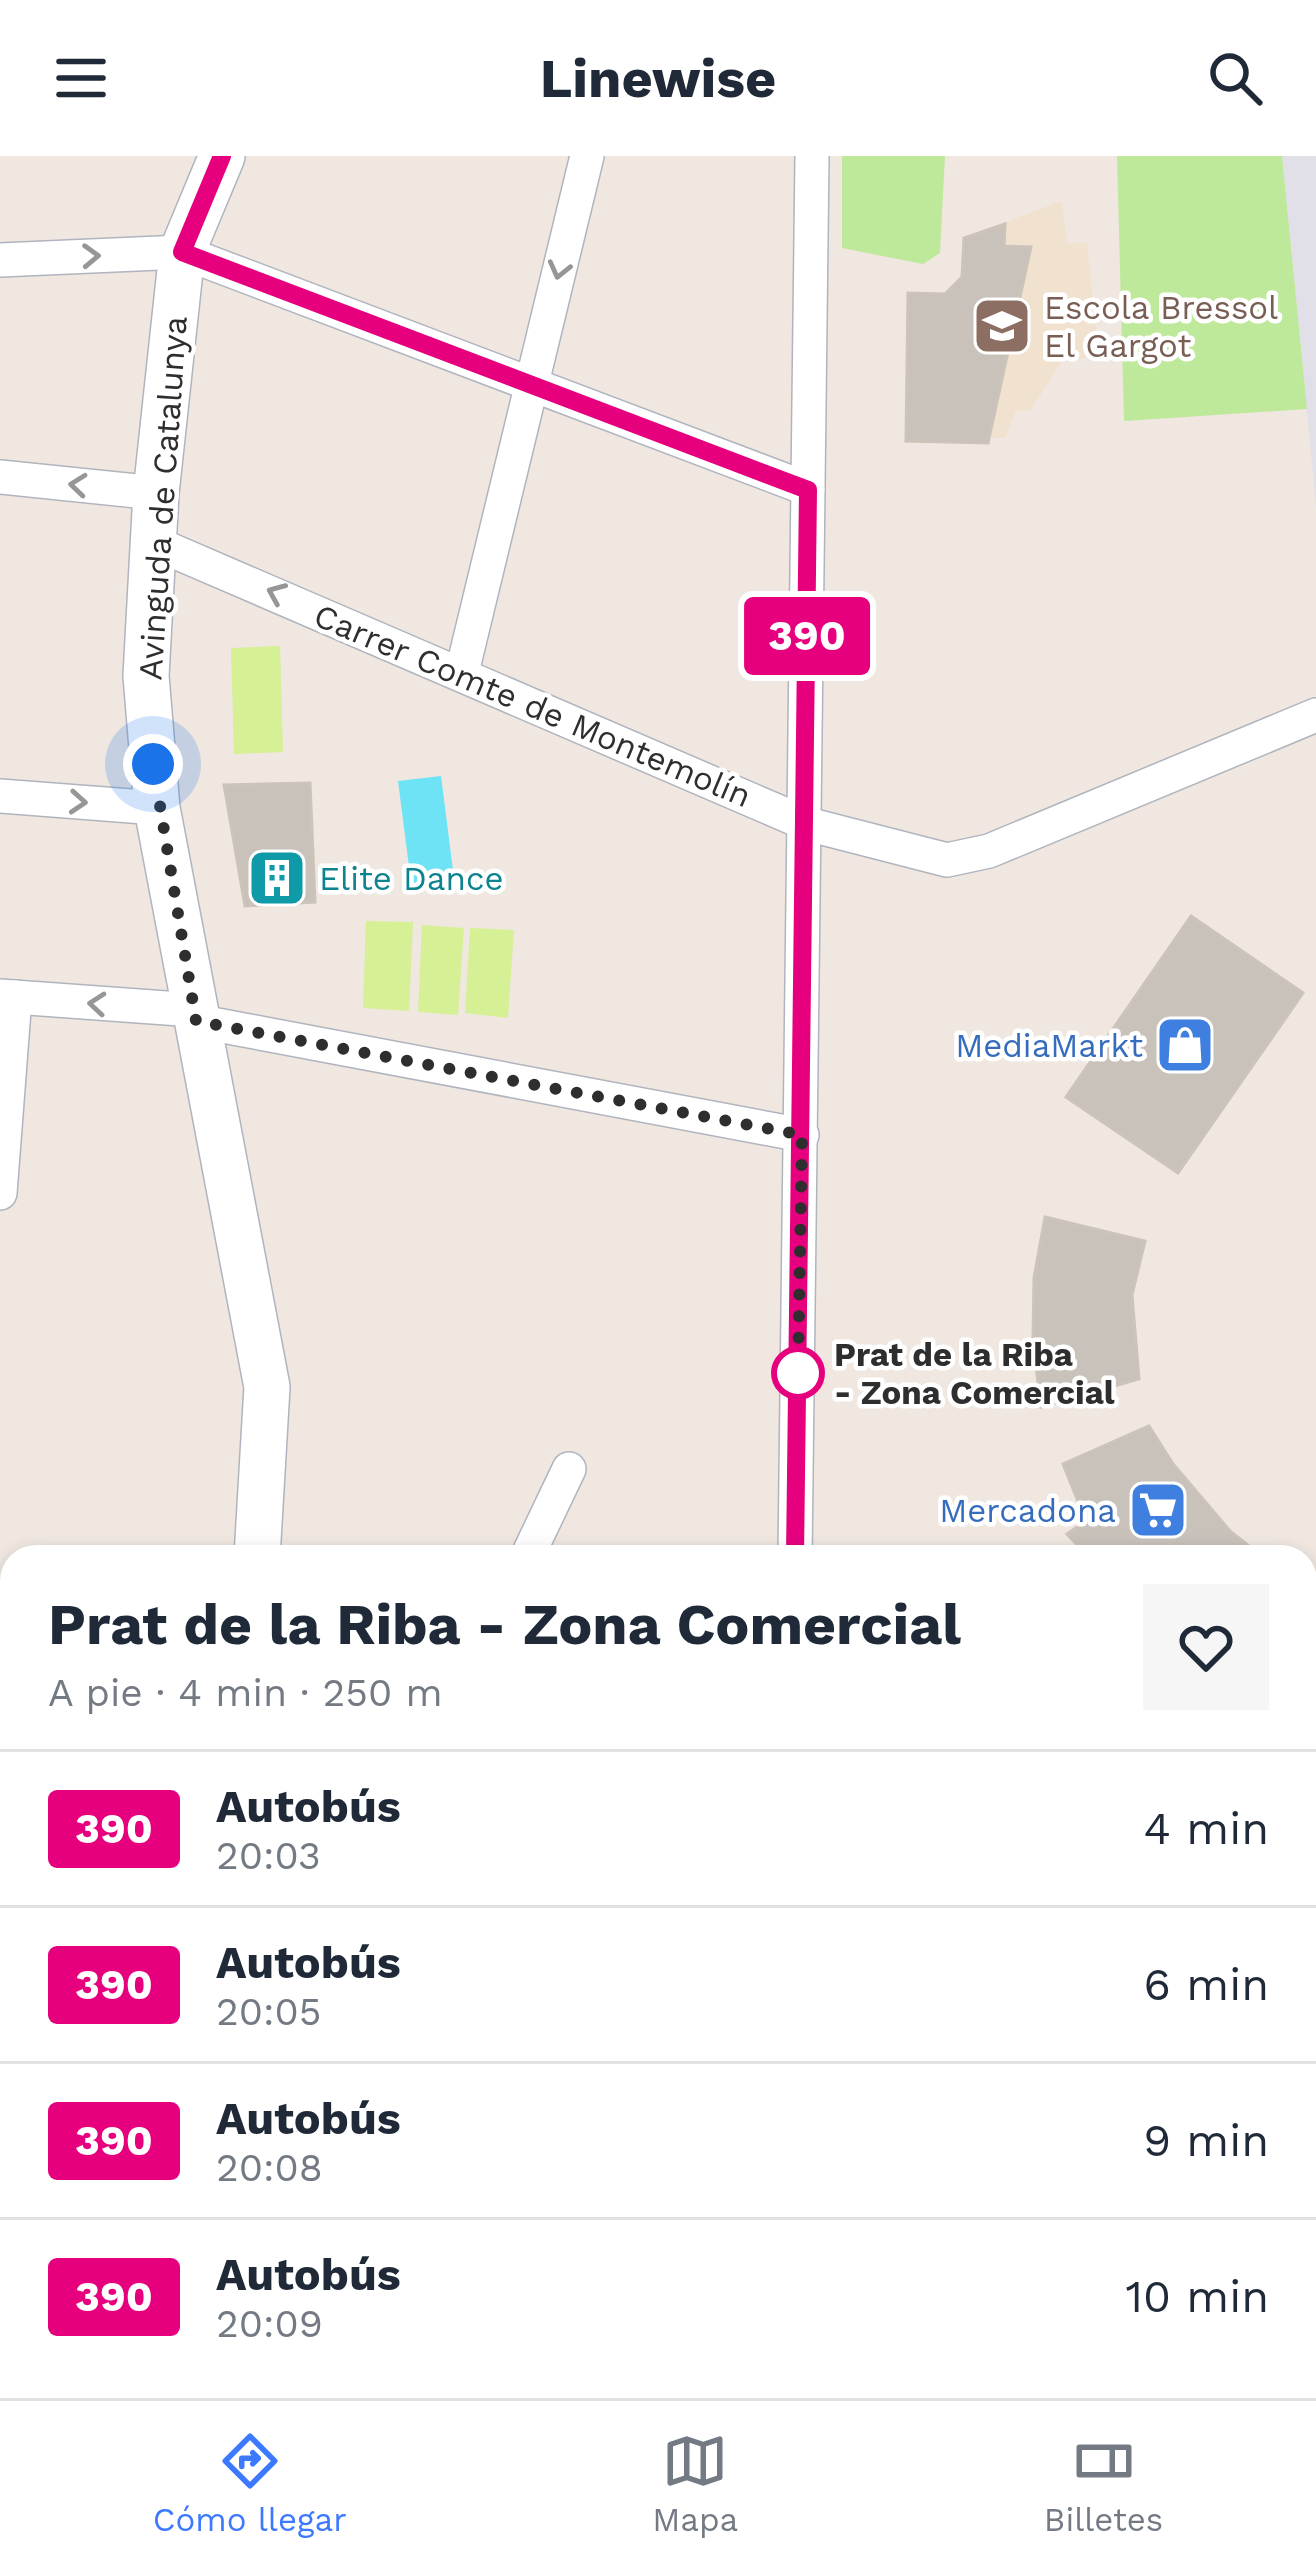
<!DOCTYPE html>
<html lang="es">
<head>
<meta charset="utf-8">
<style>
	:root { --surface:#fff; --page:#f6f6f7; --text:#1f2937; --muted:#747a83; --line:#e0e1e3; --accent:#3d79ff }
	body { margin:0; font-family:"Work Sans",sans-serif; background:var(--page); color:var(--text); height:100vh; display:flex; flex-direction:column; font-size:45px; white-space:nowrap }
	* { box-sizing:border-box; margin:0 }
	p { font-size:39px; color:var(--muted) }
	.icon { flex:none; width:66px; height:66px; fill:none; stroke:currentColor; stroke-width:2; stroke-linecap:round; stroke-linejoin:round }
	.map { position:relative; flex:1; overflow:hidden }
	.details { position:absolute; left:0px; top:1389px; width:1317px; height:855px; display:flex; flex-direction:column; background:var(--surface); border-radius:36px 36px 0 0; box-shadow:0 6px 18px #0003 }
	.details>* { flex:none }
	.badge { padding:0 24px; border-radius:9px; font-size:42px; line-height:78px }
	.you { position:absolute; width:60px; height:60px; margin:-30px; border:9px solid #fff; border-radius:50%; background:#1a73e8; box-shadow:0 0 0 18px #1a73e833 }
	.map>.badge { position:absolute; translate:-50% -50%; box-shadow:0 0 0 6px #fff }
	.round { display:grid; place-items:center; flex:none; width:126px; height:126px; border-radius:0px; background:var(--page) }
	.overview { display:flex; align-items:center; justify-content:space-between; height:204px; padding:0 48px }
	h1 { font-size:57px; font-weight:700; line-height:90px }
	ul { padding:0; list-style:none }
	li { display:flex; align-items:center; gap:36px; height:156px; padding:0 48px; border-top:3px solid var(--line) }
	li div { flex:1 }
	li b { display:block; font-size:45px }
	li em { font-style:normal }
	li .badge { min-width:132px; font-weight:700; text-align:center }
	header { display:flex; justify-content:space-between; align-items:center; height:156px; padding:0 48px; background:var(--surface); font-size:54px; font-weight:700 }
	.tab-bar { display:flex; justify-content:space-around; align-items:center; height:168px; border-top:3px solid var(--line); background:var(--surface); font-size:33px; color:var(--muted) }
	.tab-bar a { display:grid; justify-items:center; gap:6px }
	.tab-bar .current { color:var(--accent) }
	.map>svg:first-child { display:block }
	.industrial { fill:#e1e0e8 }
	.education { fill:#f1e2cf }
	.green { fill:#bee89a }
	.pitch { fill:#d5f095 }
	.water { fill:#6ee3f6 }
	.building { fill:#c8c2bb; stroke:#ccc3b9; stroke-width:3 }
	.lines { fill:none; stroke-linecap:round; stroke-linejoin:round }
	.street-casing { stroke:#b0b4be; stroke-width:36 }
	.secondary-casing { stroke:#b0b4be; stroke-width:48 }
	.highway-casing { stroke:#c9c9c9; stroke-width:63 }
	.street { stroke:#fff; stroke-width:33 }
	.secondary { stroke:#fff; stroke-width:45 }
	.highway { stroke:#ff8e5b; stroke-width:60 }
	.oneway { stroke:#969696 }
	.line-casing { stroke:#fff; stroke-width:27 }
	.line { stroke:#e6007e; stroke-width:18 }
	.walk { stroke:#2e2e2e; stroke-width:12; stroke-dasharray:0 21.6 }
	.stop-dot { fill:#fff; stroke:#e6007e; stroke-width:6 }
	.labels { text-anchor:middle; stroke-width:9; stroke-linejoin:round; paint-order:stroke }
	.education-label { font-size:33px; fill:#785e54; stroke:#fff; text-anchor:start }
	.street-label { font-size:33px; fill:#2e2e2e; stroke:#fff }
	.culture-label { font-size:33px; fill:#0d838f; stroke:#fff; text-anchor:start }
	.shop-label { font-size:33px; fill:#366cbe; stroke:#fff; text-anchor:end }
	.stop-label { font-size:33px; font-weight:bold; fill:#2e2e2e; stroke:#fff; text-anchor:start }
</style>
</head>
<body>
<header><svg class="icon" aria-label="menu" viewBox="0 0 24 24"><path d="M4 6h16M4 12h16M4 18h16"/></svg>Linewise<svg class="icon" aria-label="search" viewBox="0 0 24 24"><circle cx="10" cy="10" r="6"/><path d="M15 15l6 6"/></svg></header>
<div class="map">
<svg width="1316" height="2242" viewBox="0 0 1316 2242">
	<rect width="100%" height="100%" fill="#efe7e0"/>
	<g class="industrial">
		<polygon points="1282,0 1316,0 1316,352 1307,253"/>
		<polygon points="1316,1928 1316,2242 1060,2242 1068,2232 1305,2232 1305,1930"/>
	</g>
	<polygon class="education" points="1062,45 1067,87 1087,87 1099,202 1064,202 1031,254 1016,255 1005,282 989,282 987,287 906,285 908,137 945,137 962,121 964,82"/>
	<g class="green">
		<polygon points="842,0 945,0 940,97 923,108 842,92"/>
		<polygon points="1117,0 1282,0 1307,253 1124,265"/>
	</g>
	<g class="pitch">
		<polygon points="280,490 283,596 234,598 231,492"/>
		<polygon points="366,765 413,766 409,855 363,852"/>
		<polygon points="422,769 464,772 458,859 418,856"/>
		<polygon points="470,772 514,774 508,862 465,857"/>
	</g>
	<polygon class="water" points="441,620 455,730 412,734 398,625"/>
	<g class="building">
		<polygon points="1005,68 1004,90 1031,91 988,287 906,285 908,137 945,138 962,121 964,82"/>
		<polygon points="310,627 315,746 245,750 224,629"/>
		<polygon points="1191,760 1303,837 1178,1017 1066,941"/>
		<polygon points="1045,1061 1145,1085 1132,1139 1139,1223 1041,1251 1033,1185 1034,1122"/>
		<polygon points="1149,1270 1173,1308 1231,1376 1263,1401 1088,1401 1067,1378 1086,1365 1063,1308"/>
	</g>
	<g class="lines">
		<g class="street-casing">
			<g id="street">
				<polyline points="0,104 182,96 808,333"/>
				<polyline points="0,321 156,337"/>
				<polyline points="157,388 807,668 947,704 989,695 1316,559"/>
				<polyline points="462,516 587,0"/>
				<polyline points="0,640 157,652"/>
				<polyline points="0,840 194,854"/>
				<polyline points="196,865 802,979"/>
				<polyline points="0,1037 15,841"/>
				<polyline points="527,1401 569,1313"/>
				<polyline points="795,1401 812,0"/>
				<polyline points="0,1585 12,1587"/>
				<polyline points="0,2179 12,2168"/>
			</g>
		</g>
		<g class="secondary-casing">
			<g id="secondary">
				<polyline points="222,0 182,96 156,337 146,520 157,652 267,1231 257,1401"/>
				<polyline points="0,1918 12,1895"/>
			</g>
		</g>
		<g class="highway-casing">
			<g id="highway">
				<polyline points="1305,1754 1316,1739"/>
				<polyline points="1305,1852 1316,1838"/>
				<polyline points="891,2242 898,2232"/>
				<polyline points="953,2242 960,2232"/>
				<polyline points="1008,2242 1016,2232"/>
			</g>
		</g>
		<use href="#street" class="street"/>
		<use href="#secondary" class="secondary"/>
		<use href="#highway" class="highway"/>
	</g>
	<defs><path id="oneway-chevron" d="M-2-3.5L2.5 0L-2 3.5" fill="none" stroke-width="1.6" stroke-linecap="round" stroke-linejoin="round" transform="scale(3)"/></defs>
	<g class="oneway">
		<use href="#oneway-chevron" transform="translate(91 100) rotate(-2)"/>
		<use href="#oneway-chevron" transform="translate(559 114) rotate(104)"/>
		<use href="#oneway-chevron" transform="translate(78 329) rotate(-174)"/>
		<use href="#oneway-chevron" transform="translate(276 437) rotate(-157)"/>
		<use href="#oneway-chevron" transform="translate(78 646) rotate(4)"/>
		<use href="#oneway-chevron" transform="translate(97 848) rotate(-175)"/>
	</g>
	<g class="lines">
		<g class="line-casing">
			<polyline id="line" points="222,0 182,96 808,334 795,1401"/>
		</g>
		<use href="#line" class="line"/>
		<polyline class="walk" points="153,608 196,865 802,979 798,1217"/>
	</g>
	<defs>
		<g id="school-square" transform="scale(3)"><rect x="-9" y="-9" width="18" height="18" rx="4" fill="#8d6e63" stroke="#fff"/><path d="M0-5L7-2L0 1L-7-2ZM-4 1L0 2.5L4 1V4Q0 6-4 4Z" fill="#fff"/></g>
		<g id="building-square" transform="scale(3)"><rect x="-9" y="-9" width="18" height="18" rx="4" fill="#0f9aa8" stroke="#fff"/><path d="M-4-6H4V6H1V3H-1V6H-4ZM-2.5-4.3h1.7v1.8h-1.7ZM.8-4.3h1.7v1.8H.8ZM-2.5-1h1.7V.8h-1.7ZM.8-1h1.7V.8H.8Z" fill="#fff"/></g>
		<g id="shop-square" transform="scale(3)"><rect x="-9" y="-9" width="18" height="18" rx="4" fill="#3f7fe0" stroke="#fff"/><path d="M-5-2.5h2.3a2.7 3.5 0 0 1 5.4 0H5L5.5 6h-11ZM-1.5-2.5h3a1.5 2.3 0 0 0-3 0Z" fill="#fff"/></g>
		<g id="supermarket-square" transform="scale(3)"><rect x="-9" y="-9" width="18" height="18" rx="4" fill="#3f7fe0" stroke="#fff"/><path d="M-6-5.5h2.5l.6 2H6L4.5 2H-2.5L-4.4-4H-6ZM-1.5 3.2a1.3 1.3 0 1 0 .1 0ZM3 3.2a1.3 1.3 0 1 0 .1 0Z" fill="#fff"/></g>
	</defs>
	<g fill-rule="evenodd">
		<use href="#school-square" x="1002" y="170"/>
		<use href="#building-square" x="277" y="722"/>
		<use href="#shop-square" x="1185" y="889"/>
		<use href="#supermarket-square" x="1158" y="1354"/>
	</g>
	<circle class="stop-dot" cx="798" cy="1217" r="24"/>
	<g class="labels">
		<g class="education-label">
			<text x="1044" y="163">Escola Bressol<tspan x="1044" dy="38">El Gargot</tspan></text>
		</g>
		<g class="street-label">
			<text transform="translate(162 342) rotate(-86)" y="12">Avinguda de Catalunya</text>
			<text transform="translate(533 549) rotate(23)" y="12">Carrer Comte de Montemolín</text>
		</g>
		<g class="culture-label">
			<text x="319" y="734">Elite Dance</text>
		</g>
		<g class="shop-label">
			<text x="1143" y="901">MediaMarkt</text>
			<text x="1116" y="1366">Mercadona</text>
		</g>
		<g class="stop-label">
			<text x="834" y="1210">Prat de la Riba<tspan x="834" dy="38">- Zona Comercial</tspan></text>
		</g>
	</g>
</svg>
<div class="you" style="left:153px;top:608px"></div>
<b class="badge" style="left:807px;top:480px;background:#e6007e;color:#fff">390</b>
<section class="details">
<div class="overview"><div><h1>Prat de la Riba - Zona Comercial</h1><p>A pie · 4 min · 250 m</p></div><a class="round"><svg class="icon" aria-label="heart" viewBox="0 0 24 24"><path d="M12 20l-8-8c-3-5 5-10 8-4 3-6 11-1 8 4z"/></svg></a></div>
<ul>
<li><span class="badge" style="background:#e6007e;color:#fff">390</span><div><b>Autobús</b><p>20:03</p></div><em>4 min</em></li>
<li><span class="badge" style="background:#e6007e;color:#fff">390</span><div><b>Autobús</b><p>20:05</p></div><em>6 min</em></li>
<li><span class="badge" style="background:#e6007e;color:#fff">390</span><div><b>Autobús</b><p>20:08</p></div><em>9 min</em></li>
<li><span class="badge" style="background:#e6007e;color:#fff">390</span><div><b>Autobús</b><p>20:09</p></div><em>10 min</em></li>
</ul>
</section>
</div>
<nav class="tab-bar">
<a class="current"><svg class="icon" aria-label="directions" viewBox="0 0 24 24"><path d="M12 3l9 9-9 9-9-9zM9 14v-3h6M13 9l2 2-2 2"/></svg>Cómo llegar</a>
<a><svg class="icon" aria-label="map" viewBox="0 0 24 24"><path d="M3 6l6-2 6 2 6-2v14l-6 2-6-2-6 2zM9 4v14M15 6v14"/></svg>Mapa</a>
<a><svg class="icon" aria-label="tickets" viewBox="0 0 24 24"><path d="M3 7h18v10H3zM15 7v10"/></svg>Billetes</a>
</nav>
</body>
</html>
